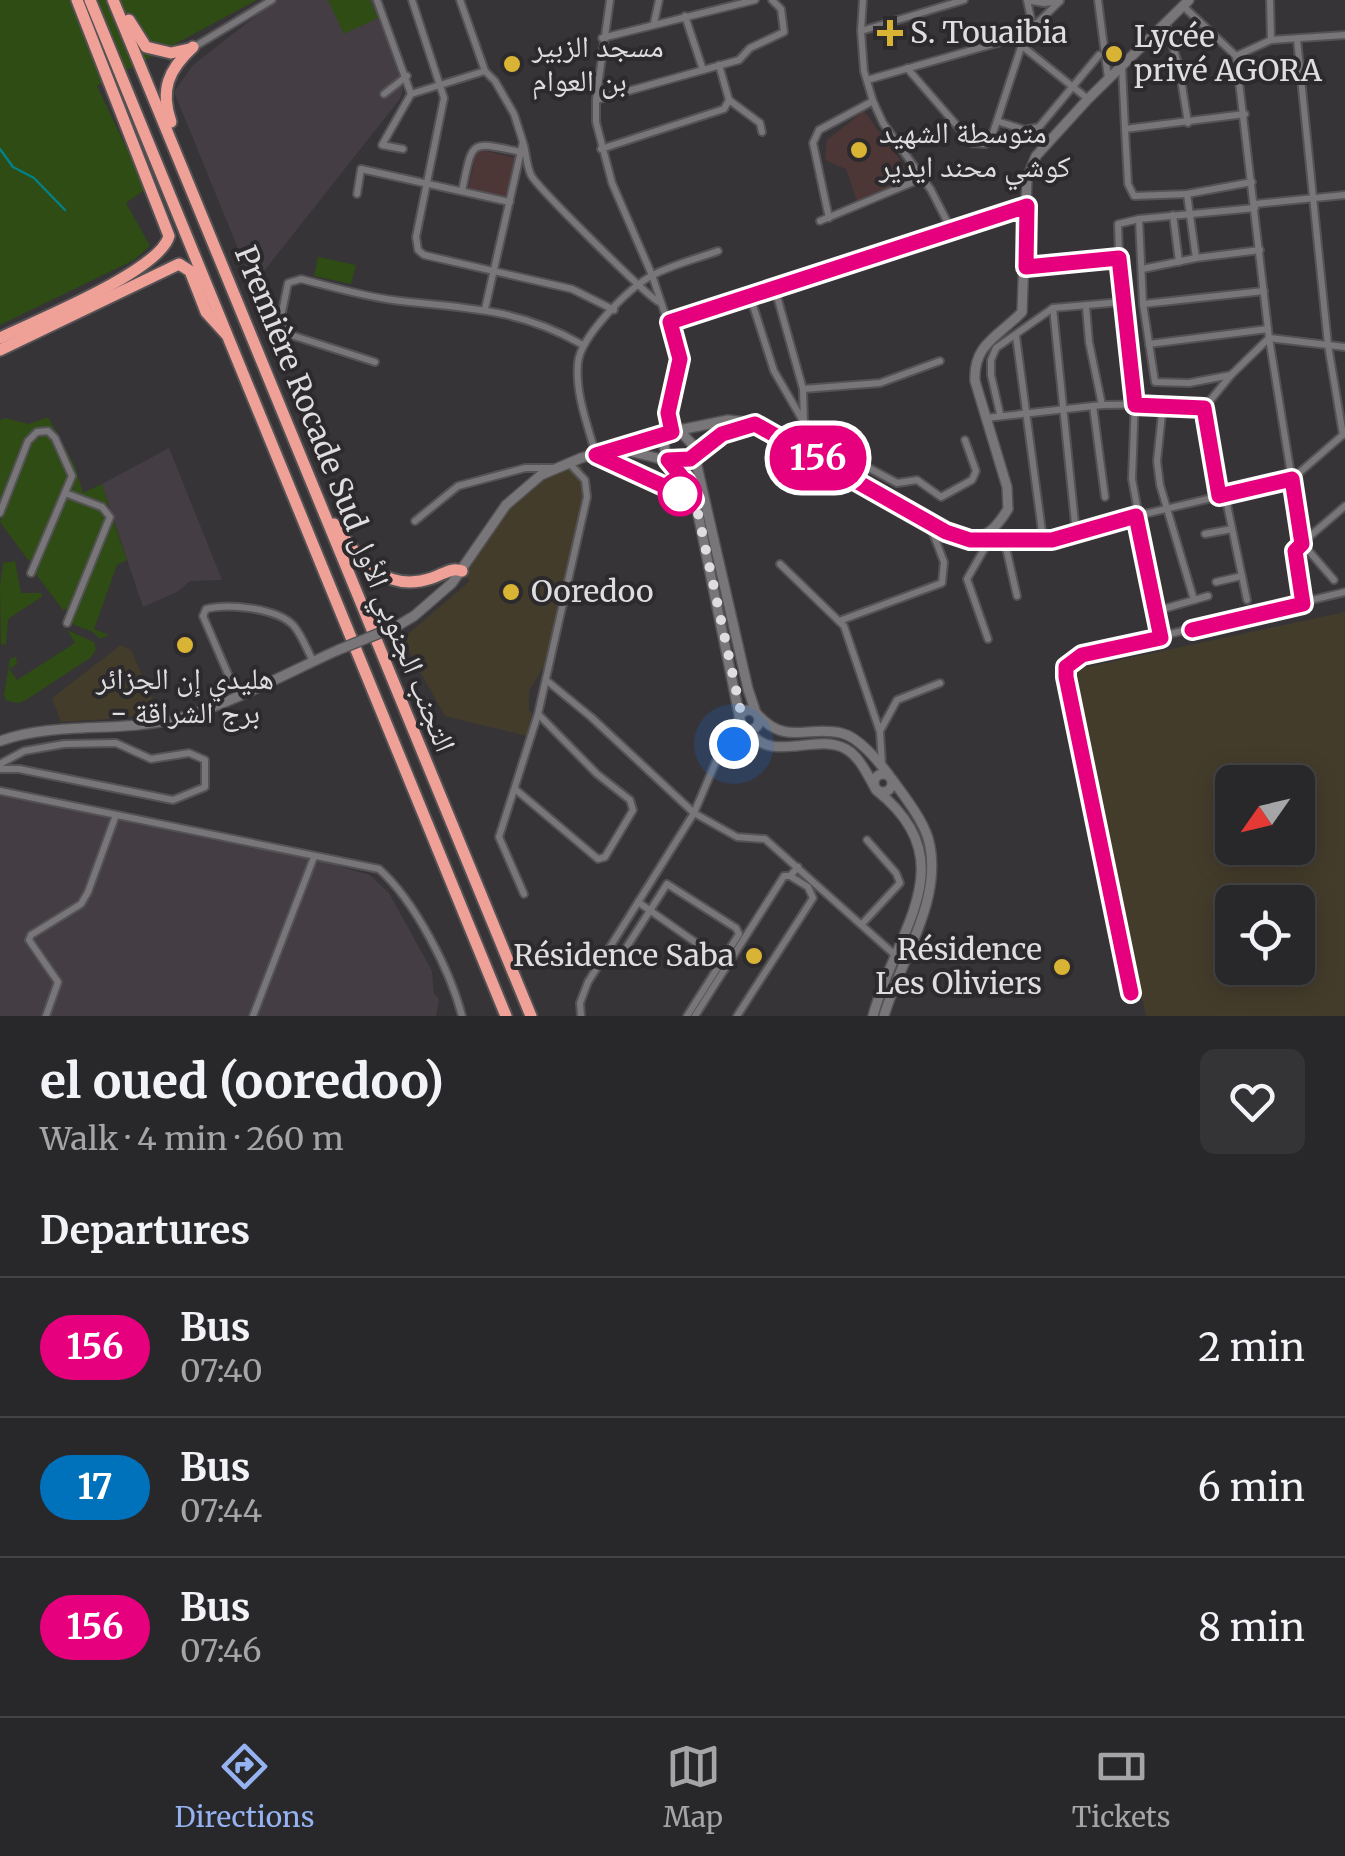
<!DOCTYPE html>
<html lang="en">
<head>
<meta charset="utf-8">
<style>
	:root { --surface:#282729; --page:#343335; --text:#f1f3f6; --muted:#a5a5a8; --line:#444446; --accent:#95b2f1 }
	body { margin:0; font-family:Merriweather,"Noto Naskh Arabic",serif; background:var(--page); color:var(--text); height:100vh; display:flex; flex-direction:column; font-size:38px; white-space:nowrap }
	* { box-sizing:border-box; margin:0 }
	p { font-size:32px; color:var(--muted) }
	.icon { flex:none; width:55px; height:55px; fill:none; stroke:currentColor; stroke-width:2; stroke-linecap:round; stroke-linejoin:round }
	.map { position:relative; height:1016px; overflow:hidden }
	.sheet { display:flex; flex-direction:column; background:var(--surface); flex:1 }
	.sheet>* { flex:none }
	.badge { padding:0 20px; border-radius:32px; font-size:35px; line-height:65px }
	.needle { width:65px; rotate:236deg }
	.tools { position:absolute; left:1215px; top:765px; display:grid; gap:20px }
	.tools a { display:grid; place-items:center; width:100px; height:100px; border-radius:15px; background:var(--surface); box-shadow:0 5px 25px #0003,0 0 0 2px var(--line); font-size:50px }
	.you { position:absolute; width:50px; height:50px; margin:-25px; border:8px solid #fff; border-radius:50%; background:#1a73e8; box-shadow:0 0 0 15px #1a73e833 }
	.map>.badge { position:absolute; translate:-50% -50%; box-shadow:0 0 0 5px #fff }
	h2 { padding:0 40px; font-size:38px; line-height:90px }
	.round { display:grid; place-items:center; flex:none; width:105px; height:105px; border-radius:15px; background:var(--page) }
	.summary { display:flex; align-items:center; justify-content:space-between; height:170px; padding:0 40px }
	h1 { font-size:48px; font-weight:700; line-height:75px }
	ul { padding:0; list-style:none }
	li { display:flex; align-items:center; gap:30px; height:140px; padding:0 40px; border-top:2px solid var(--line) }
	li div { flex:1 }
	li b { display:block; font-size:38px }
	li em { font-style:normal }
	li .badge { min-width:110px; font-weight:700; text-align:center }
	.tab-bar { display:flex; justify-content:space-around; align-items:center; height:140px; border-top:2px solid var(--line); background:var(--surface); font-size:28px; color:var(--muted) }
	.tab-bar a { display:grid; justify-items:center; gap:5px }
	.tab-bar .on { color:var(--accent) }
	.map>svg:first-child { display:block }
	.commercial { fill:#443c2b; fill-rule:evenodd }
	.built { fill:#443d44 }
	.education { fill:#4c3736 }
	.green { fill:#2e4c13 }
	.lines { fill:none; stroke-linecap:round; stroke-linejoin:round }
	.stream { stroke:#048086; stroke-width:2.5 }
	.street-casing { stroke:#545254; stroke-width:10 }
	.secondary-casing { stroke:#545254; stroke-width:12 }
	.highway-casing { stroke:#545254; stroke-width:15 }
	.street { stroke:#787678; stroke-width:6 }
	.secondary { stroke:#787678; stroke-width:9 }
	.highway { stroke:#f0a197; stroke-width:11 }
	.secondary-bridge-casing { stroke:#545254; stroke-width:12; stroke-linecap:butt }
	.secondary-bridge { stroke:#787678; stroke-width:9 }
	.line-casing { stroke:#fff; stroke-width:22 }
	.line { stroke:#e6007e; stroke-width:15 }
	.walk { stroke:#dfdedf; stroke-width:10; stroke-dasharray:0 18 }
	.poi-dot { fill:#d9b334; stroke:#2c2a2d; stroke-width:4 }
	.stop-dot { fill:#fff; stroke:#e6007e; stroke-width:5 }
	.labels { text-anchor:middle; stroke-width:8; stroke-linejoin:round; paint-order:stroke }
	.poi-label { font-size:30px; fill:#dfdedf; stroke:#2c2a2d; text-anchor:start }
	.street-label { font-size:30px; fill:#dfdedf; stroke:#2c2a2d }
</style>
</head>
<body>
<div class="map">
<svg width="1345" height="1016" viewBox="0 0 1345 1016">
	<rect width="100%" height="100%" fill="#363437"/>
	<g class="commercial">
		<polygon points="582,465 587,510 580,511 569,575 545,664 529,691 529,711 532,712 527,736 445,716 402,639 470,581 465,576 499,518 521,494 549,474"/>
		<path d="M1345 612V1016H1146L1073 670ZM1298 782V848H1232V782ZM1298 902V968H1232V902Z"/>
		<polygon points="121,645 131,650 158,712 124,718 61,722 52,698"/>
	</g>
	<g class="built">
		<polygon points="276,0 374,0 403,89 400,99 253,285 174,92 193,65"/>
		<polygon points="169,448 222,580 190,581 177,592 143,607 102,484"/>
		<polygon points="0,788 208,829 370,875 389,893 432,971 434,994 439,999 436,1016 0,1016"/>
	</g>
	<g class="education">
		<polygon points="864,111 913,178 857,201 846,169 825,160 827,140"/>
		<polygon points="477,149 515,158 505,199 468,190"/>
	</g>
	<g class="green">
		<polygon points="0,0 257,0 97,86 146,189 126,203 150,246 134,260 0,325"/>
		<polygon points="328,0 370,0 378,18 344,34"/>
		<polygon points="318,257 356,265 351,284 314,276"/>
		<polygon points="48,417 75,466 83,493 102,484 109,506 72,491 76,473 54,432 44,427 24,437 0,503 0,420 5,418 29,424"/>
		<polygon points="43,434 50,438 68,475 33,559 29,561 0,522 31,444"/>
		<polygon points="66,496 102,510 106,521 69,608 63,610 36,574"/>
		<polygon points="113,519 127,560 117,565 94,629 109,635 100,639 93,632 72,624"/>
		<polygon points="15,561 21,593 41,593 43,596 8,619 6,644 1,645 0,586 3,563"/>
		<polygon points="67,630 94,642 96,650 90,658 26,700 19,703 7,701 4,695 10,659 16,657 17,664 9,669 17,680 75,643"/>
	</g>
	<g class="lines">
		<polyline class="stream" points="0,149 13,167 34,178 65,210"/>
		<g class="street-casing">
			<g id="street">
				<polyline points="377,0 411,94"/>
				<polyline points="412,0 444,98 416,237 418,250 424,255 572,289 614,310"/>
				<polyline points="460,0 485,71"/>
				<polyline points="610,0 596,100 596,122 612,183 652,275 680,359 668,413 672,432"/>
				<polyline points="1027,0 1044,3 1060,1"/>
				<polyline points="1027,0 1033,28"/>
				<polyline points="1098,0 1108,78"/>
				<polyline points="1270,0 1271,40"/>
				<polyline points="1183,6 1236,56"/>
				<polyline points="685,16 703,70"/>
				<polyline points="654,23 659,0"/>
				<polyline points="1166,23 1179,67 1188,123"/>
				<polyline points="861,31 863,0"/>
				<polyline points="602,38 755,0"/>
				<polyline points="1297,39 1328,345 1343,435"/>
				<polyline points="1022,46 1088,99"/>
				<polyline points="194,47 272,0"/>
				<polyline points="1122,67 1125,129 1245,114"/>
				<polyline points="907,68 972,143 985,144 993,133 1025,35"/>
				<polyline points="867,80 1025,35 1060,1"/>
				<polyline points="384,94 407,76"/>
				<polyline points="596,100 739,60 750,48 784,32 781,9 772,0"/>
				<polyline points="729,100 760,123 762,132"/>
				<polyline points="997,121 1025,130 1039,127 1099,55"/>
				<polyline points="1125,129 1128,184 1134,196 1187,194 1252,182"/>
				<path d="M524 145C526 154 527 167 531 175 536 186 649 298 659 302"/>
				<polyline points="403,149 382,145 411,94 485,71 495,81 514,114 523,142 485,309"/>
				<polyline points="601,149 724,109 729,100 719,65"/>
				<path d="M462 191C473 139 469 141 521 152"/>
				<polyline points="357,194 361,169 510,202"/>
				<polyline points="1187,194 1196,258 1260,250"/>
				<polyline points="1255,204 1345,195"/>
				<polyline points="1173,215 1179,262"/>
				<polyline points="829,218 813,143 819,130 873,101"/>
				<polyline points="1139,219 1118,224 1120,284 1135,399 1132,479 1161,637"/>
				<polyline points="820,221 923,178"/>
				<polyline points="951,229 931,190 883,123 873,101 864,71 861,31 964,0"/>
				<polyline points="1026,267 1119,257"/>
				<polyline points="1142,269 1196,258"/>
				<polyline points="775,289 803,389 804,422 828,446 897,483 917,480 941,497 972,480 976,471 965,440"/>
				<polyline points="750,296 774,371 803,421"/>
				<polyline points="1143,304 1264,291"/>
				<polyline points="1086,307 1089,342 1102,405"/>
				<polyline points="1053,308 1076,533"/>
				<polyline points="670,322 1027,206"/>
				<polyline points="1016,336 1043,539"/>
				<polyline points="1149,344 1268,329"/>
				<path d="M375 362 291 335 281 317 288 283 301 279C332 287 362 296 393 300 465 309 516 307 581 344"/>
				<polyline points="1231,375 1189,383 1155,382 1143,304 1139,219 1255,208"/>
				<polyline points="803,389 880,383 940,361"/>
				<polyline points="1163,404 1157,461 1160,485 1194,600"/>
				<polyline points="1093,406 1105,497"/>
				<polyline points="1000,414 991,375 991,360 996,348 1053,308 1122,302"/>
				<polyline points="986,418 1102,405 1163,404 1204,408"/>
				<polyline points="65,493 102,507 110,517 67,623"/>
				<polyline points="1225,495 1247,600"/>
				<polyline points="1219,496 1204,408 1231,375 1269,338 1345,347"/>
				<path d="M692 499 596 455C588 426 575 394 578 363 580 337 628 289 651 276 671 265 696 259 718 251"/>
				<polyline points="0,513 28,441 37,432 48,431 55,438 72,476 31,573"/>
				<polyline points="415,521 458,486 525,468 553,468"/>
				<polyline points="1205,534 1232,529"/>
				<polyline points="981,539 1052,540 1136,516 1292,479 1345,433"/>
				<polyline points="1004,539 1017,596"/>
				<polyline points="780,564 844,626 880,732 882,765"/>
				<polyline points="1334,580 1302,543 1345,506"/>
				<polyline points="1216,582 1242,576"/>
				<polyline points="1303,604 1295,551 1302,543 1269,338 1236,56 1271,40 1345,35"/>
				<polyline points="1156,611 1208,596"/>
				<polyline points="839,621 942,583 944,562 929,523"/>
				<polyline points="988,639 967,579 990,539"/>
				<polyline points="546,680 591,717 694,813 737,837 765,839 895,955"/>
				<path d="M237 695 203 616 206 609C228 603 276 608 293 625 302 635 307 650 313 661"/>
				<polyline points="880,731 897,700 940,683"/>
				<polyline points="726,747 746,729"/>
				<polyline points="0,764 24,751 64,744 116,743 151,759 189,753 205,760 205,787 173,800 19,769 0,769"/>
				<polyline points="515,789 598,859 605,857 633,810 630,800 597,774 539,715"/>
				<path d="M0 791 379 869C415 901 450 970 462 1016"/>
				<polyline points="524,894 499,837 538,714 587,497 585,480 570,464"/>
				<polyline points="638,902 722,961"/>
				<polyline points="862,924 900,883 896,873 867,840"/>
				<polyline points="626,948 667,884 736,928 739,934 687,1016"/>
				<polyline points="1131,993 1066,667 1082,655 1345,592"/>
				<polyline points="46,1016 58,982 29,940 31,935 81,904 88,892 116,815"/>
				<polyline points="253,1016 314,857"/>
				<polyline points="581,1016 580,1003 588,982 694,813 729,731 740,722"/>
				<polyline points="695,1016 784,876 790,876 798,867"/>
				<polyline points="737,1016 813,898 808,887 790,876"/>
			</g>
		</g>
		<g class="secondary-casing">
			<g id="secondary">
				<polyline points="679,430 692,444 748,689 756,713"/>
				<path d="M665 433C657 460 690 481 697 509L740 719"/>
				<polyline points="620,449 673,462 685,461 723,434 752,425"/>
				<path d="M397 626 414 616 452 583 506 505 541 475 581 458 665 433 728 420 747 422 781 438 947 532C979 543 990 538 1008 509L1007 487 975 381C973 344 999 336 1022 312L1027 179 1036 156 1088 99 1189 0"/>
				<circle cx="749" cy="720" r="10"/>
				<path d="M758 715C787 746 807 725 841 733 859 737 878 761 889 775"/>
				<path d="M749 730C769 765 816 732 846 749 860 757 867 774 875 788"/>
				<path d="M0 741C57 721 117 733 175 719 225 707 291 671 338 650"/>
				<polyline points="728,746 758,742"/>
				<circle cx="883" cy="783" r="9"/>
				<path d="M873 1016C895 931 968 862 876 790"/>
				<path d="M884 1016C900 960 945 898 928 838 921 817 904 796 892 779"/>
			</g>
		</g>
		<g class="highway-casing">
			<g id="highway">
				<polyline points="90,0 506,1016"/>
				<path d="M113 0C253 339 391 678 531 1016"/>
				<polyline points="129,20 146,47 171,53 189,49"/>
				<path d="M171 122C160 90 168 70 193 47"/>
				<path d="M0 338C35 321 160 271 169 236L77 0"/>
				<polyline points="0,350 179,264 190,271 206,312 226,334"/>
				<path d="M334 524C358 559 385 594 432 578 444 574 451 567 462 571"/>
			</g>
		</g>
		<use href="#street" class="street"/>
		<use href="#secondary" class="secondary"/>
		<use href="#highway" class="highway"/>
		<g class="secondary-bridge-casing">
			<polyline id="secondary-bridge" points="338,650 397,626"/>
		</g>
		<use href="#secondary-bridge" class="secondary-bridge"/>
	</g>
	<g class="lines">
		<g class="line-casing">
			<polyline id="line" points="1131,993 1066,677 1066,667 1082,655 1161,638 1136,516 1052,540 970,540 946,532 755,424 722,434 690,459 668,460 686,482 694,500 596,455 672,432 668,413 680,359 670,322 1027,206 1026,267 1119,258 1135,405 1204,408 1219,496 1292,479 1302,544 1295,551 1303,604 1192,630"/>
		</g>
		<use href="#line" class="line"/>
		<polyline class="walk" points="680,494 691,491 697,509 740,708 740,722 746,729 728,746 734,744"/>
	</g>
	<g class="poi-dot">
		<path d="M885 18h10v10h10v10h-10v10h-10v-10h-10v-10h10z"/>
		<circle cx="1114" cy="54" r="10"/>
		<circle cx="512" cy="64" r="10"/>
		<circle cx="859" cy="150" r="10"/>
		<circle cx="511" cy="592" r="10"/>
		<circle cx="185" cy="645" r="10"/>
		<circle cx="754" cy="956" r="10"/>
		<circle cx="1062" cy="967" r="10"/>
	</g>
	<circle class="stop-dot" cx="680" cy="494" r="20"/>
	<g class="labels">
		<g class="poi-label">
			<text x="910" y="43">S. Touaibia</text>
			<text x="1134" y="47">Lycée<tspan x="1134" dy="34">privé AGORA</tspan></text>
			<text x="532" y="57">مسجد الزبير<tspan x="532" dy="34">بن العوام</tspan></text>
			<text x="879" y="143">متوسطة الشهيد<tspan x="879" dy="34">كوشي محند ايدير</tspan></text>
			<text x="531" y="602">Ooredoo</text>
			<text x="185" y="689" text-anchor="middle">هليدي إن الجزائر<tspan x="185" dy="34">- برج الشراقة</tspan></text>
			<text x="1042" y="960" text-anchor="end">Résidence<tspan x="1042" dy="34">Les Oliviers</tspan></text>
			<text x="734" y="966" text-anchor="end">Résidence Saba</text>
		</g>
		<g class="street-label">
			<text transform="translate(345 499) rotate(68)" y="10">Première Rocade Sud التجنب الجنوبي الأول</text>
		</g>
	</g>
</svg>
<div class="tools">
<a><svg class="needle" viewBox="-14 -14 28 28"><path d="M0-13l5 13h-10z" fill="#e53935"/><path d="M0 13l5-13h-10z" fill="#a5a5a8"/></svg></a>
<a><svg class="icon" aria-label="locate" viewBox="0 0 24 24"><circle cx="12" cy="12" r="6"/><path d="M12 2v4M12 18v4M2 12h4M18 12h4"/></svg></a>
</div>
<div class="you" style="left:734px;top:744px"></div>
<b class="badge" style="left:818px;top:458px;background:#e6007e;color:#fff">156</b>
</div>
<section class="sheet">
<div class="summary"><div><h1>el oued (ooredoo)</h1><p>Walk · 4 min · 260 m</p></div><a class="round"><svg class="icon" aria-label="heart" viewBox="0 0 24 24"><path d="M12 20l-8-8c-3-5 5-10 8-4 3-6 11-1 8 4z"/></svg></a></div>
<h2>Departures</h2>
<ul>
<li><span class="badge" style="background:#e6007e;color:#fff">156</span><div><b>Bus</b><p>07:40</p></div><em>2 min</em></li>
<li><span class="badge" style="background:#0072bc;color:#fff">17</span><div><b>Bus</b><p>07:44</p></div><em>6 min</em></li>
<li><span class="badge" style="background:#e6007e;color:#fff">156</span><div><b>Bus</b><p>07:46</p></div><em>8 min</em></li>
</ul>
</section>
<nav class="tab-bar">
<a class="on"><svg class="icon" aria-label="directions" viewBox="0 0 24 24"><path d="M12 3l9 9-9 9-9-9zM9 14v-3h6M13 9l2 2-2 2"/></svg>Directions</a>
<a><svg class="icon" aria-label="map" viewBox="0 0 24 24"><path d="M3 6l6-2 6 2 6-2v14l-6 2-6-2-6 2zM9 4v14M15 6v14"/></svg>Map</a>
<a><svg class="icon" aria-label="tickets" viewBox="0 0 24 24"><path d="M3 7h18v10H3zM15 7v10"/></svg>Tickets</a>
</nav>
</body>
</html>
